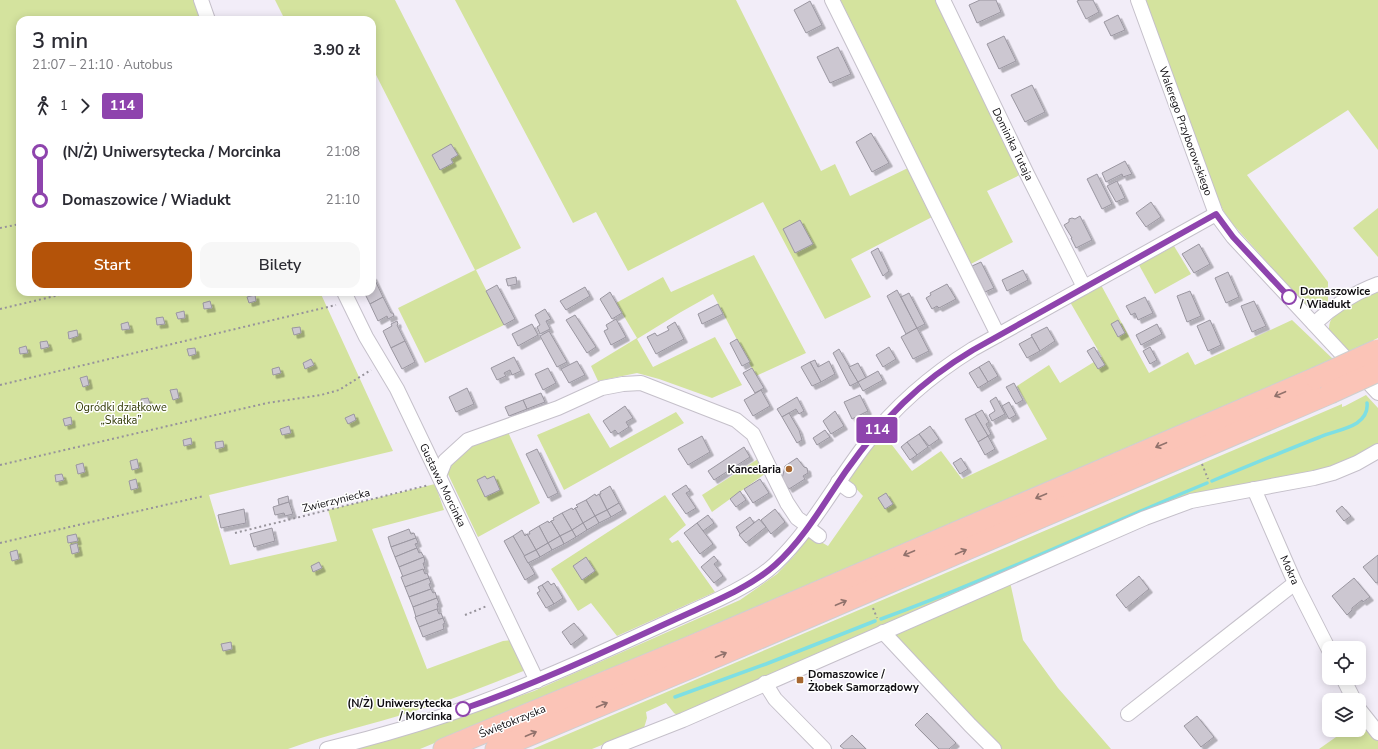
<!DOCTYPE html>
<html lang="pl">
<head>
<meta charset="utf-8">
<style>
	:root { --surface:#fff; --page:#f7f7f7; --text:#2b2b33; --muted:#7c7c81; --accent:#b45309 }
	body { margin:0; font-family:"Nunito Sans",sans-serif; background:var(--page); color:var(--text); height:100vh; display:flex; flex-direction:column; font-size:15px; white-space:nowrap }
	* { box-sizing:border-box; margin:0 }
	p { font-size:13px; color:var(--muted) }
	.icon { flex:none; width:22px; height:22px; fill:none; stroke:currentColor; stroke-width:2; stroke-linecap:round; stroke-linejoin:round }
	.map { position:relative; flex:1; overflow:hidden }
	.panel { position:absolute; left:16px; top:16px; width:360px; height:280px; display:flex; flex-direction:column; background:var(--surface); border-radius:12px; box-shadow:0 2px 10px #0003 }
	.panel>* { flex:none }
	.badge { padding:0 8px; border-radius:3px; font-size:14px; line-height:26px }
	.buttons { position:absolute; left:1322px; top:641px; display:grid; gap:8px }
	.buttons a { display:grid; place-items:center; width:44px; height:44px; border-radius:8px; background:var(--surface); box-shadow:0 2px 10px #0003; font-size:20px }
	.map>.badge { position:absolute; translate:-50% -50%; box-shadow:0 0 0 2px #fff }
	.legs { display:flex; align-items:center; gap:6px; height:44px; padding:0 16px; font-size:13px }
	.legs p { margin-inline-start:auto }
	.head { display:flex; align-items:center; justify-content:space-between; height:68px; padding:0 16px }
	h1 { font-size:22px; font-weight:600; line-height:30px }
	.primary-button { display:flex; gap:8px; margin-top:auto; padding:8px 16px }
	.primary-button a { flex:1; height:46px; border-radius:12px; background:var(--accent); color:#fff; font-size:16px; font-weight:600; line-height:46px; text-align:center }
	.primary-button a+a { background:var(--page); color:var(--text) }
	ul { padding:0 16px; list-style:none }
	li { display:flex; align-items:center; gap:14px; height:48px; font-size:15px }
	li i { display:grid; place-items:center; width:6px; height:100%; margin:0 5px; background:currentColor }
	li i::after { content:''; width:10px; height:10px; margin:-5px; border:3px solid; border-radius:50%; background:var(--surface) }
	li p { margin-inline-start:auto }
	li:first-child i { background:linear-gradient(#0000 50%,currentColor 0) }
	li:last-child i { background:linear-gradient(currentColor 50%,#0000 0) }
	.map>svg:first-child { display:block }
	.green { fill:#d4e39e }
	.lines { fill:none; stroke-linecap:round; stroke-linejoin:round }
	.stream { stroke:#7edfe3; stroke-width:3.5 }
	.building { fill:#ccc7d1; stroke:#9a96a0; filter:url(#shadow) }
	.minor-casing { stroke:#c5c0ca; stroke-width:16 }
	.highway-casing { stroke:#cfcfcf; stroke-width:23 }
	.path { stroke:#97939b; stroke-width:2; stroke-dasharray:2 3; stroke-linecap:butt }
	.minor { stroke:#fff; stroke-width:14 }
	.highway { stroke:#fbc4b7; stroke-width:21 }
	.highway-bridge-casing { stroke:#cfcfcf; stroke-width:23; stroke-linecap:butt }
	.highway-bridge { stroke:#fbc4b7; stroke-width:21 }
	.oneway { stroke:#91726c }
	.line-1-casing { stroke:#fff; stroke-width:9 }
	.line-1 { stroke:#8e44ad; stroke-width:6 }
	.stop-1-dot { fill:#fff; stroke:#8e44ad; stroke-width:2 }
	.poi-dot { fill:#a76730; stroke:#fff; stroke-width:1.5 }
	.labels { text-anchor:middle; stroke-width:3; stroke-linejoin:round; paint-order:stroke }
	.street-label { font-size:11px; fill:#0f0d11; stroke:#fff }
	.stop-label { font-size:11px; font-weight:bold; fill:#0f0d11; stroke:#fff; text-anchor:start }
	.park-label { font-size:11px; fill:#343c08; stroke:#fff }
	.poi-label { font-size:11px; font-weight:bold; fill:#0f0d11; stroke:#fff; text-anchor:end }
</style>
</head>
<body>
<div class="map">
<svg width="1378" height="749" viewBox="0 0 1378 749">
	<defs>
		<filter id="shadow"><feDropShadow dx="3.5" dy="3.5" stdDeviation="0" flood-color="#0004"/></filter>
	</defs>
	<rect width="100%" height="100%" fill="#f2edf8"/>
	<g class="green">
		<path d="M0 0H195L203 20H20V292H320L393 451 209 495 230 565 337 541 328 510 435 484 444 510 372 529 427 669 503 641 511 640 526 670C488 685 450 701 411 712 370 725 328 734 288 749H0Z"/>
		<polygon points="275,0 395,0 521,248 476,270 504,325 425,363 398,308 475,270 372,67 372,20 285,20"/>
		<polygon points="455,0 736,0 821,171 835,164 850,196 910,167 934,216 851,259 871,297 825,319 763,202 628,271 596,212 573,223"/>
		<polygon points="838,0 943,0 1026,172 987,191 1013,242 969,265"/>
		<polygon points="1144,0 1378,0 1378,150 1348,110 1247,175 1328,282 1328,304 1321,308 1311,308 1302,301 1230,221 1224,212 1216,195"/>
		<polygon points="1378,208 1378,257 1353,228"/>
		<polygon points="1174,246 1191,274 1155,294 1139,265"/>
		<polygon points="754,255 806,353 756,376 713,294 681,312 637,339 653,367 715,337 742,385 712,398 659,379 637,373 598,381 591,366 637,338 616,303 663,277 671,292"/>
		<polygon points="1101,285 1149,373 1188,352 1195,365 1292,320 1333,359 722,624 420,749 351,749 421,730 534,691 740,600 777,574 794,556 809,535 828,546 863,496 847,479 882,432 912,471 941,451 962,479 1047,439 1017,386 1049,365 1060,383 1102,357 1070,302"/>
		<path d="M1378 292V338L1349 352 1329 330C1329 327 1329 323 1331 320 1339 309 1365 297 1378 292Z"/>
		<polygon points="1366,395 1378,408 1378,444 1369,450 1326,470 1200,495 679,716 674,713 666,703 646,712 647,718 644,728 592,749 533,749 1342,404 1342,407 1345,406"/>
		<polygon points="676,412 684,423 564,490 537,435 589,413 610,448"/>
		<polygon points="508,432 540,503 478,537 447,472 453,462 470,447"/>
		<polygon points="758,459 766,473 712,512 702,495"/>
		<polygon points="665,495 686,525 669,539 672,543 678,540 715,592 617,636 591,603 578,611 551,569"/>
		<polygon points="1010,582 1023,640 1058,688 1111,749 994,749 889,637"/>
		<polygon points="1359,714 1378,733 1378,749 1319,749 1346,730 1359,730"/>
	</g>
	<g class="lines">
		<g class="stream">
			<path d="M1212 481C1248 466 1284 451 1320 437 1331 432 1346 430 1357 423 1364 418 1368 411 1367 403"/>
			<path d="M881 619C991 579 1098 528 1207 483"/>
			<polyline points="675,697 766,664 875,621"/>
		</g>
	</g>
	<g class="building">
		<polygon points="980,0 996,0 1001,12 977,23 969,5"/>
		<polygon points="1080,0 1093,0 1099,12 1086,19 1077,1"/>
		<polygon points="810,1 822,25 806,33 794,10"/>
		<polygon points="1118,15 1125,30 1111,36 1104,22"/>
		<polygon points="1004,36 1016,61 999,69 987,44"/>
		<polygon points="838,47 851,74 830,83 817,57"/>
		<polygon points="1032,85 1045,112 1025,122 1011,95"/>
		<polygon points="871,133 889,163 872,172 856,142"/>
		<polygon points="451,144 458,155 451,159 453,163 440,170 432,155"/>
		<polygon points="1125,161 1132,174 1123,177 1122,174 1106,182 1102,173"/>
		<polygon points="1097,174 1112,204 1102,209 1087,179"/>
		<polygon points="1117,181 1125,198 1116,202 1107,186"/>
		<polygon points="1151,202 1161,217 1146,227 1136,213"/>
		<polygon points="1080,216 1092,240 1076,248 1071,238 1072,238 1064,225 1069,222 1069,219 1072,218 1075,219"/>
		<polygon points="800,220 813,244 795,253 783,229"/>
		<polygon points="1199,244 1210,264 1194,273 1182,254"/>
		<polygon points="878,248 889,271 883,276 871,252"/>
		<polygon points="981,262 994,288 985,292 972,266"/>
		<polygon points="1023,270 1028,280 1007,291 1002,280"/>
		<polygon points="1228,272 1239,297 1226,303 1215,278"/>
		<polygon points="372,276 373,276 383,297 370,304 364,292 372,292"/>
		<polygon points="516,277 517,284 508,286 506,279"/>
		<polygon points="947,284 956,299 939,308 937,306 932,309 926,298 931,295 930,293"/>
		<polygon points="497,285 515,319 504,325 486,291"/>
		<polygon points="585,287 590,296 566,310 560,301"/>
		<polygon points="897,290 917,328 906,334 887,296"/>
		<polygon points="1190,291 1201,316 1187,322 1177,296"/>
		<polygon points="610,292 622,313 612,319 600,299"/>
		<polygon points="909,293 925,324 917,328 901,297"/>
		<polygon points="255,295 256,301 249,303 247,297"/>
		<polygon points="383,297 391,313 393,313 394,316 388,319 387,316 378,321 370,304"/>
		<polygon points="1145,297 1153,313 1138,320 1135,313 1131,315 1126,306"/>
		<polygon points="210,301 212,308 204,309 203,303"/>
		<polygon points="1254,301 1266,326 1252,332 1241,306"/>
		<polygon points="718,304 723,314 702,324 698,314"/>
		<polygon points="545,309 551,319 546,321 550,329 540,334 537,327 540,325 535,315"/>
		<polygon points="184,311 185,318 178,319 176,313"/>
		<polygon points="575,315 596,347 587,353 566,320"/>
		<polygon points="163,317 165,324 157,325 156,318"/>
		<polygon points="616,319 626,337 611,345 604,331 608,329 606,325"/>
		<polygon points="1118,320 1125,333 1118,337 1111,324"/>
		<polygon points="1210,320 1221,345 1208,351 1197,326"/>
		<polygon points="397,321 398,324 397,325 405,341 391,348 383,331 392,326 391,324"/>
		<polygon points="128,322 130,329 122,330 121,324"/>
		<polygon points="675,322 684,339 656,354 647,337 655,333 657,336 669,330 667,327"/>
		<polygon points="532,324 538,335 518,346 512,334"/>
		<polygon points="1157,324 1162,334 1141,345 1136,335"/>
		<polygon points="300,327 301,333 294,335 292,328"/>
		<polygon points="1047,327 1055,341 1040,351 1031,335"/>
		<polygon points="917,328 929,351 913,359 901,337"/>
		<polygon points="77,330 78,336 69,339 68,332"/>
		<polygon points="549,331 567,362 557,367 540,336"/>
		<polygon points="1032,337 1040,351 1027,358 1019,344"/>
		<polygon points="737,339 750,362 742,366 730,343"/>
		<polygon points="47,341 49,347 41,349 40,342"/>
		<polygon points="405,341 415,362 402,369 391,348"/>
		<polygon points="26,346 28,353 20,354 19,348"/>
		<polygon points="889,347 896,359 883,367 876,355"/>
		<polygon points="1094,347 1105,365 1098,369 1087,351"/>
		<polygon points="1150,347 1157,360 1150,364 1143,351"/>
		<polygon points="195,348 196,354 189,356 187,349"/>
		<polygon points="839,349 858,382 850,386 833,353"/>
		<polygon points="514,357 521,371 512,375 510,370 504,373 506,376 497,380 491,368"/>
		<polygon points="311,359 314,365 305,369 303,363"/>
		<polygon points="815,360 818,367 829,361 835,374 821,382 810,362"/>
		<polygon points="577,361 585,375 569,383 561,369"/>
		<polygon points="989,361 998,376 988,382 979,367"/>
		<polygon points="810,362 821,382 812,386 801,367"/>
		<polygon points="858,363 866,378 858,382 849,367"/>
		<polygon points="279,367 281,373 273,375 272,369"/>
		<polygon points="979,367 988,382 978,388 969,373"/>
		<polygon points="548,368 556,383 543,390 535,374"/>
		<polygon points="752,368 764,388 755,393 743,373"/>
		<polygon points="878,371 883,380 863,391 858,382"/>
		<polygon points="87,376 89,385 83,387 80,378"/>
		<polygon points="1014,383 1023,400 1016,404 1006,387"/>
		<polygon points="467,388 474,404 456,412 449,397"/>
		<polygon points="177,389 179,398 173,400 170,390"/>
		<polygon points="761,390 770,406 753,416 744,400"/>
		<polygon points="541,393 545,402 527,409 523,400"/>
		<polygon points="860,395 868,411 852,419 844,402"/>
		<polygon points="797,397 804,411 799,414 796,409 782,417 777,409"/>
		<polygon points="996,397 1005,414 992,421 989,415 995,411 990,401"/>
		<polygon points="148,398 150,404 142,406 141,399"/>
		<polygon points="523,400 527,409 509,416 505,407"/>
		<polygon points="1009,402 1016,415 1009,419 1002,406"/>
		<polygon points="625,406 633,418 626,422 629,427 618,434 615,430 611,433 603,421"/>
		<polygon points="982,410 989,422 986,424 991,434 988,436 975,414"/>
		<polygon points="835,411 844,426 831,434 823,421"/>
		<polygon points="789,413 799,430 802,440 797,443 782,417"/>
		<polygon points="354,414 356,420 348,424 345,418"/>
		<polygon points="975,414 988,436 978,442 965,419"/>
		<polygon points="71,417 72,424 65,426 63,419"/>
		<polygon points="289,426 291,433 282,435 280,429"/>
		<polygon points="930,426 939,439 929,446 919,434"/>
		<polygon points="825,430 830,437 817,445 813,438"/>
		<polygon points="919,434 928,447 917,455 907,442"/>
		<polygon points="702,436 710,452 688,465 678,449"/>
		<polygon points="988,436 995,449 985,455 978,442"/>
		<polygon points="191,438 192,444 184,446 183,440"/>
		<polygon points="223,441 224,447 216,449 215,442"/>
		<polygon points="907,442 917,455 910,460 901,447"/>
		<polygon points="744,447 750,457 714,480 708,471"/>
		<polygon points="537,449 558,493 548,498 526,454"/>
		<polygon points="797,458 804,467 807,468 808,473 803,476 805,479 789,489 782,479 785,466"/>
		<polygon points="961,458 968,469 960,474 953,463"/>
		<polygon points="137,459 139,468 132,470 130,461"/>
		<polygon points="83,463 85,472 78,474 76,465"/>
		<polygon points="62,474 64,480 56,482 55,475"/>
		<polygon points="485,476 487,479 494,476 500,490 485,497 477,480"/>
		<polygon points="136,479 138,488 131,490 129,481"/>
		<polygon points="760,479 769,493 753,503 744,489"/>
		<polygon points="686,485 690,491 686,493 696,508 686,514 672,494"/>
		<polygon points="610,486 619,503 607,510 599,494 601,494 600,492"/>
		<polygon points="740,491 746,500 736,507 730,499"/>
		<polygon points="886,493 893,504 885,509 878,498"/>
		<polygon points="595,494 596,496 599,494 607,510 595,516 586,500"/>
		<polygon points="288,496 289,502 279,505 278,499"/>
		<polygon points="586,500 595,516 583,523 575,508 578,507 576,505"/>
		<polygon points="289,502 293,514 285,516 284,513 275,515 273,507"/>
		<polygon points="619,503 623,510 611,517 607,510"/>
		<polygon points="1342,506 1351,516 1344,521 1336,511"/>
		<polygon points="572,508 573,510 575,508 583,523 572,530 562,513"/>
		<polygon points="244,509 246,523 221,528 218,515"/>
		<polygon points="775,509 785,522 771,534 761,520"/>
		<polygon points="607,510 611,517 599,523 595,516"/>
		<polygon points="562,513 572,530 560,536 551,521 554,520 553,518"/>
		<polygon points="708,515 714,523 703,531 697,523"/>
		<polygon points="595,516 599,523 587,530 583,523"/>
		<polygon points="750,517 754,523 740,534 736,527"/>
		<polygon points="759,519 766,527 746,543 739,535"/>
		<polygon points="548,521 549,523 551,521 560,536 548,543 539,526"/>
		<polygon points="583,523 587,530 576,537 572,530"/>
		<polygon points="697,523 713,544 700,554 684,533"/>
		<polygon points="539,526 548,543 536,550 527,534 530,534 529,532"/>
		<polygon points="272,528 275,541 254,547 250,534"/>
		<polygon points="409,529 411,534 414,533 416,538 391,547 388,537"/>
		<polygon points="522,530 525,536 527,534 536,550 524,556 513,536"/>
		<polygon points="572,530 576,537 564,544 560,536"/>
		<polygon points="76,534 78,541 68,543 67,536"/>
		<polygon points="513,536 535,574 525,580 504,541"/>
		<polygon points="560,536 564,544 552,550 548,543"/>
		<polygon points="416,538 418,543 415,544 417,548 395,557 391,547"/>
		<polygon points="77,543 79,552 72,554 70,545"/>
		<polygon points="548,543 552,550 540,557 536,550"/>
		<polygon points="417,548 419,553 421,552 424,557 399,567 395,557"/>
		<polygon points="17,550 19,559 12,561 10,552"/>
		<polygon points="536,550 540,557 528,563 524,556"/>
		<polygon points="1378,555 1378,582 1376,583 1363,567"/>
		<polygon points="714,556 718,561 714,564 723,576 714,583 701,567"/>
		<polygon points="424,557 425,563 423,563 425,569 403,577 399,567"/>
		<polygon points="586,557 595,571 582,580 573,566"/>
		<polygon points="319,562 322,568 313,572 311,566"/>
		<polygon points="423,569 425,574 427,573 429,578 405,587 401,577"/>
		<polygon points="1139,576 1149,589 1126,608 1116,595"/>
		<polygon points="429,578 431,583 429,584 431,589 409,597 405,587"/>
		<polygon points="1354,578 1370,597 1363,602 1362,600 1352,608 1352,610 1347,615 1332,596"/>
		<polygon points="548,581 551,585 554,583 563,598 554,604 542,585"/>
		<polygon points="542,585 554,604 546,608 537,593 540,591 538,587"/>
		<polygon points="431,589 433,593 435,592 437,598 413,607 409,597"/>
		<polygon points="437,598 439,603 437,604 438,609 416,617 413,607"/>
		<polygon points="437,609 439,614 441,613 443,618 419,627 415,617"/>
		<polygon points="443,618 445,623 443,624 444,629 423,637 419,627"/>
		<polygon points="574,623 584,635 571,645 562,632"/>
		<polygon points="231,642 232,649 223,651 221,644"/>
		<polygon points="927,713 956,743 949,749 939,749 915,725"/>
		<polygon points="1197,716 1214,737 1201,747 1184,726"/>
		<polygon points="852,735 866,749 844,749 840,746"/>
	</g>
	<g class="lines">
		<g class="minor-casing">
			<g id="minor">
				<polyline points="201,0 208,20"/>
				<polyline points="832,0 998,335"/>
				<polyline points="943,0 1026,172 1084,287"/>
				<polyline points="1138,0 1216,214 1233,237 1378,393"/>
				<polyline points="344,292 366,337 397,389 537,681"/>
				<path d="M1314 324C1332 307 1354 293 1378 284"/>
				<polyline points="439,476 445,461 468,440 558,408 602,388 623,384 641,383 736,420 753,434 787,503 797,518 808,526"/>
				<polyline points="838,482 849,490"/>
				<polyline points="1254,489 1295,583 1329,650"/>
				<polyline points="807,527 819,536"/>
				<polyline points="883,632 970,725 994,749"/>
				<polyline points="1343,678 1354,700"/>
				<polyline points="765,683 775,699 824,749"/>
				<polyline points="1359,709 1378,733"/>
				<polyline points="1128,714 1295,583"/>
				<path d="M327 749C377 737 428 722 477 704 542 680 605 651 668 622 701 607 750 588 775 564 811 530 835 484 865 445 895 406 931 375 973 349L1216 214"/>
				<polyline points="609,749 683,720 1145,518 1191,501 1314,478 1333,473 1357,463 1378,451"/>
			</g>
		</g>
		<g class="highway-casing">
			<g id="highway">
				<polyline points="444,749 685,649 1316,378"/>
				<polyline points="496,749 692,667 1330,393"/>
			</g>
		</g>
		<g class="path">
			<polyline points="0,228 20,224"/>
			<polyline points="0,309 72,292"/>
			<polyline points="0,385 336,305"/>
			<polyline points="1202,464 1208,479"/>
			<polyline points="0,465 267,403 321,395 339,390 371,370"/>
			<polyline points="235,533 429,485"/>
			<polyline points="0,543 204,496"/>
			<polyline points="873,608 877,618"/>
			<polyline points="465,615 487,606"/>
		</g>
		<use href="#minor" class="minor"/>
		<use href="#highway" class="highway"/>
		<g class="highway-bridge-casing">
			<g id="highway-bridge">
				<polyline points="1316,378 1378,350"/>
				<polyline points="1330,393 1378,371"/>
			</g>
		</g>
		<use href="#highway-bridge" class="highway-bridge"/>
	</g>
	<defs><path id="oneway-shaft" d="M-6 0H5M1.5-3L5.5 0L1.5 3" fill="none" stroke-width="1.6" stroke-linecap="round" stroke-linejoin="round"/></defs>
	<g class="oneway">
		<use href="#oneway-shaft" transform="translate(1280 394) rotate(157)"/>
		<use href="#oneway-shaft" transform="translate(1161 445) rotate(157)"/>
		<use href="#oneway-shaft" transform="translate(1041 496) rotate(157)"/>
		<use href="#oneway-shaft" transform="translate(961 552) rotate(-23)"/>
		<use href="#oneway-shaft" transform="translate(909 553) rotate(157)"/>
		<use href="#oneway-shaft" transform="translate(841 603) rotate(-23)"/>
		<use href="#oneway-shaft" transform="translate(721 655) rotate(-23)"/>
		<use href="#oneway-shaft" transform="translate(602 705) rotate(-23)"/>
		<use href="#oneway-shaft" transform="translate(531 734) rotate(-23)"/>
	</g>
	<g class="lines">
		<g class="line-1-casing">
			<path id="line-1" d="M463 709C536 684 606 651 676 619 708 604 748 589 775 565 804 539 824 503 846 471 883 419 919 382 973 350L1216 214 1233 237 1289 297"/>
		</g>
		<use href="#line-1" class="line-1"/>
	</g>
	<g class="stop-1-dot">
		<circle cx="1289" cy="297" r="7"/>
		<circle cx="463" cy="709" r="7"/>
	</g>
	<g class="poi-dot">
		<circle cx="789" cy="469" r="4"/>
		<rect x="796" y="676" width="8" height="8" rx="2"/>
	</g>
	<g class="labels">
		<g class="street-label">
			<text transform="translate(1186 131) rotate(70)" y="4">Walerego Przyborowskiego</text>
			<text transform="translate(1013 144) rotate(64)" y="4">Dominika Tutaja</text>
			<text transform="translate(443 485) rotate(64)" y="4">Gustawa Morcinka</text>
			<text transform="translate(336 500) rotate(-14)" y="4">Zwierzyniecka</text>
			<text transform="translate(1290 570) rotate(66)" y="4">Mokra</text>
			<text transform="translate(512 721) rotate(-22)" y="4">Świętokrzyska</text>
		</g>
		<g class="stop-label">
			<text x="1300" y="295">Domaszowice<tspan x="1300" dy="13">/ Wiadukt</tspan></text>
			<text x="452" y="707" text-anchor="end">(N/Ż) Uniwersytecka<tspan x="452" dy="13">/ Morcinka</tspan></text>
		</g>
		<g class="park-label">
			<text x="121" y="411">Ogródki działkowe<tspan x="121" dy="13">„Skałka”</tspan></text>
		</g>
		<g class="poi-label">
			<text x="781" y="473">Kancelaria</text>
			<text x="808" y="678" text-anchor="start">Domaszowice /<tspan x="808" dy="13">Żłobek Samorządowy</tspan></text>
		</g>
	</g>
</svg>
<div class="buttons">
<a><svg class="icon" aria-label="locate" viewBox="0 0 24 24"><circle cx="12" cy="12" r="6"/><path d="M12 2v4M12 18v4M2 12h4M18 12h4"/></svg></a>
<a><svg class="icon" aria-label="layers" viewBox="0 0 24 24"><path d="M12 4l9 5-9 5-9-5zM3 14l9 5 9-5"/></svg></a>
</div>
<b class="badge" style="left:877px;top:430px;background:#8e44ad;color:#fff">114</b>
<section class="panel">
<div class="head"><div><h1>3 min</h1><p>21:07 – 21:10 · Autobus</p></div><b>3.90 zł</b></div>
<div class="legs"><svg class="icon" aria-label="walk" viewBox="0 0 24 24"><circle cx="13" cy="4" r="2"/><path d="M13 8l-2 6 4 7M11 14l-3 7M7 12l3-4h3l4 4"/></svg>1<svg class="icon" aria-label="forward" viewBox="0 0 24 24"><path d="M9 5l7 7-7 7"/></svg><b class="badge" style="background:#8e44ad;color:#fff">114</b></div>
<ul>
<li><i style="color:#8e44ad"></i><b>(N/Ż) Uniwersytecka / Morcinka</b><p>21:08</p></li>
<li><i style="color:#8e44ad"></i><b>Domaszowice / Wiadukt</b><p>21:10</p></li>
</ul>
<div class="primary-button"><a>Start</a><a>Bilety</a></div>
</section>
</div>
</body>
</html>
